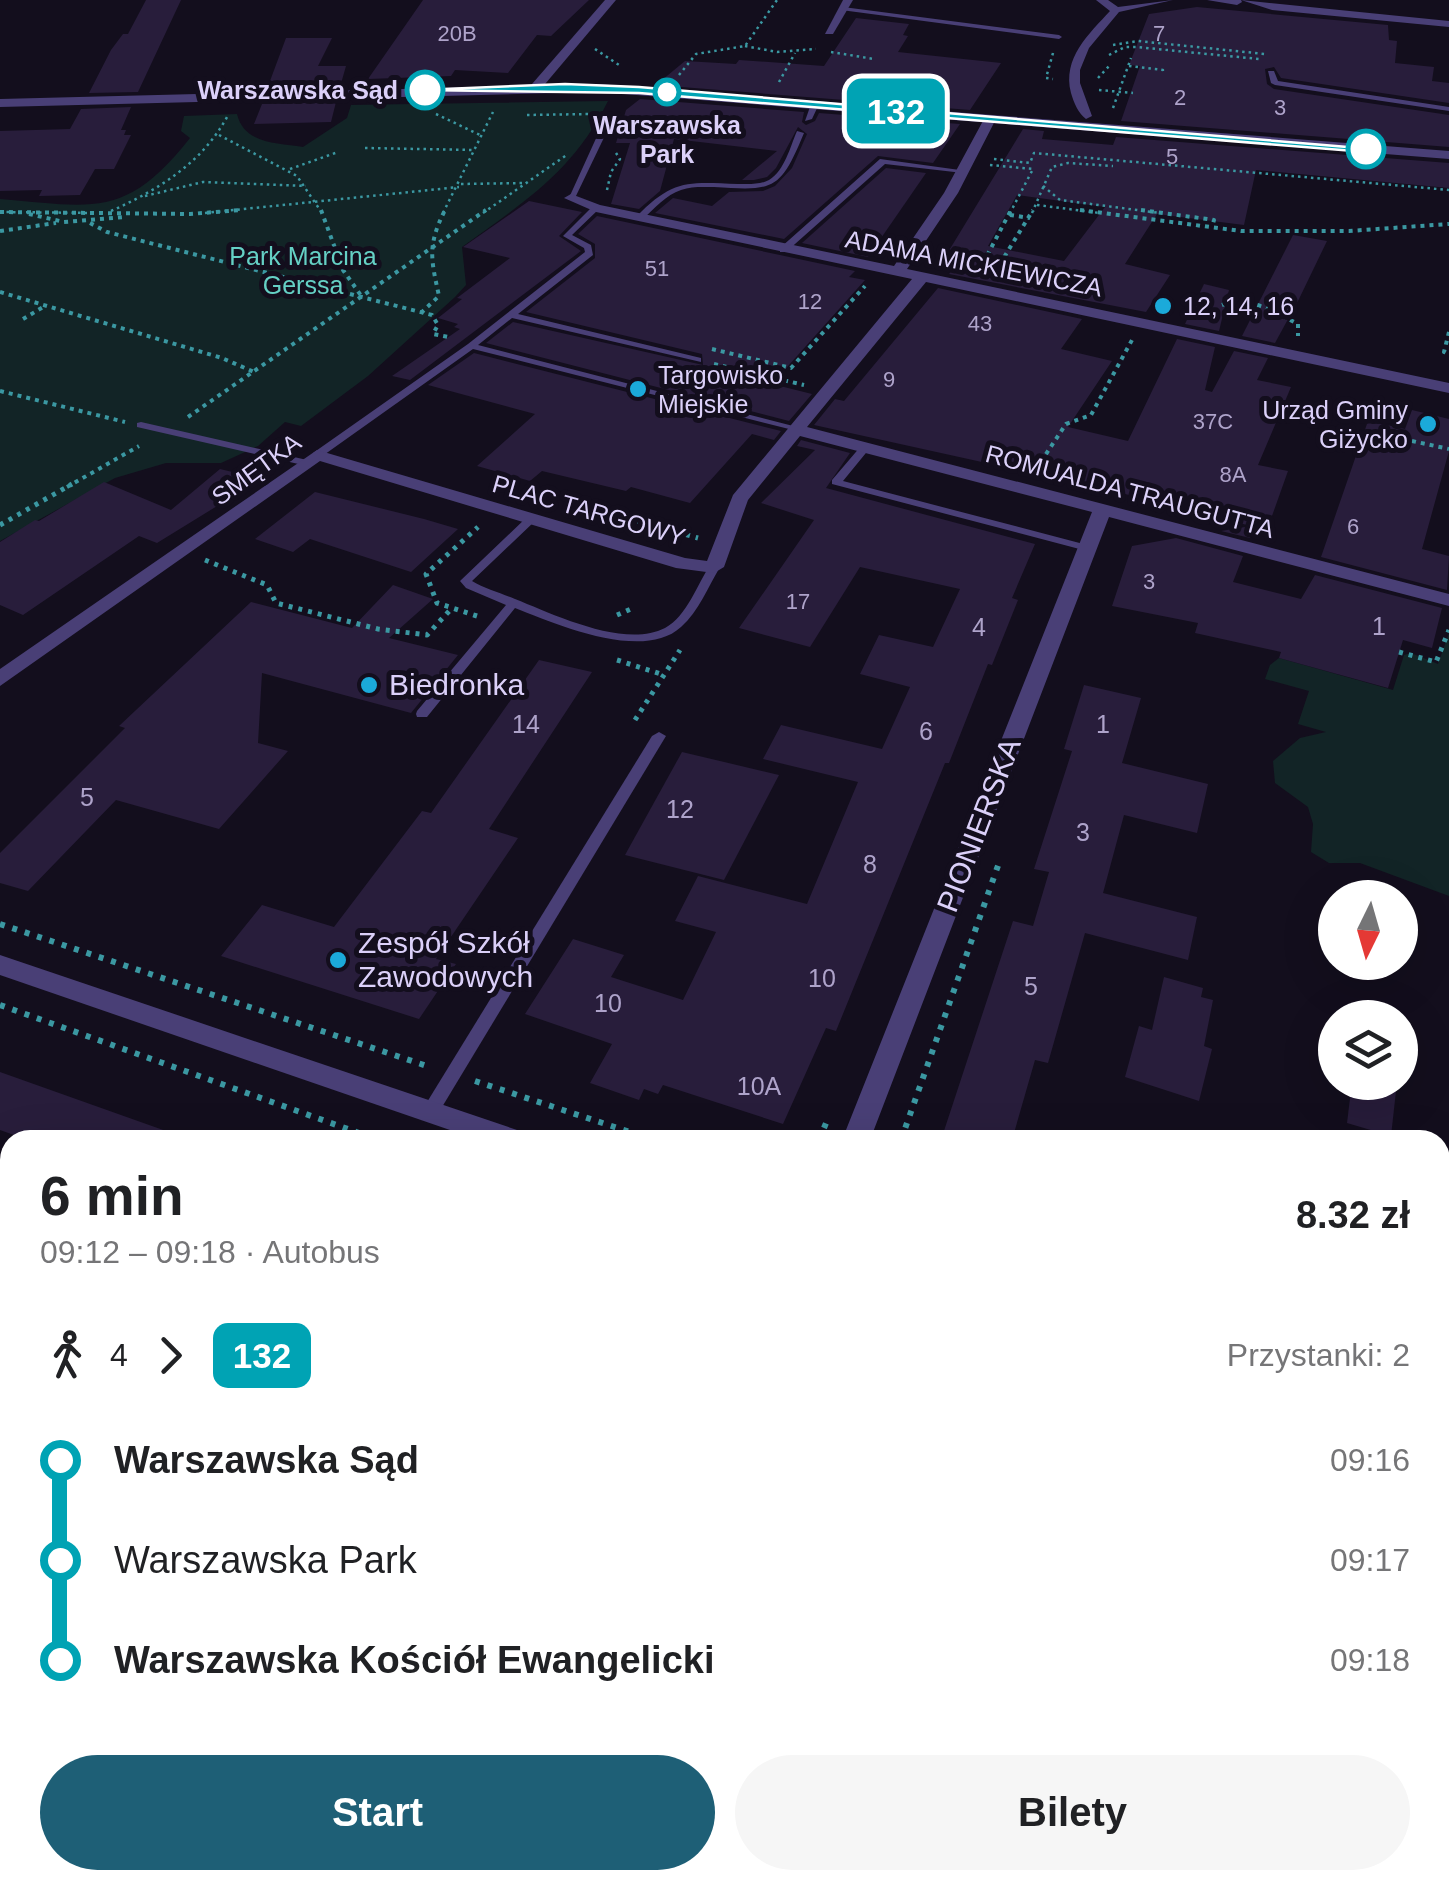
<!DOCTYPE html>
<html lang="pl">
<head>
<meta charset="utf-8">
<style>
	:root { --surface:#fff; --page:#f6f6f6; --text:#202124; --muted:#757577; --accent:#1e5f76 }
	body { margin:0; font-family:Helvetica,sans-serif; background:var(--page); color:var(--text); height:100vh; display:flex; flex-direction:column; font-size:38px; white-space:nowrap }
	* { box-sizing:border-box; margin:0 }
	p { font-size:32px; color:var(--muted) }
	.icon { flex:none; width:55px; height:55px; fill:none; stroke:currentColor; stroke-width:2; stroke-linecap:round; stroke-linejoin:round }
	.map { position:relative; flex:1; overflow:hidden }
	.sheet { position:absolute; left:0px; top:1130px; width:1450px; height:760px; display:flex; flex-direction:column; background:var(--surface); border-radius:30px 30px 0 0; box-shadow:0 10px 40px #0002 }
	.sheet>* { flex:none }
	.badge { padding:0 20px; border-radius:15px; font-size:35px; line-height:65px }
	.needle { width:65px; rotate:185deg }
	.tools { position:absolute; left:1318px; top:880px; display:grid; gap:20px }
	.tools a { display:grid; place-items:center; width:100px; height:100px; border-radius:50%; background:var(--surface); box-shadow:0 10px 40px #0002; font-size:50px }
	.map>.badge { position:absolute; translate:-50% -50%; box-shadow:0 0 0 5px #fff }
	.legs { display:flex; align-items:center; gap:15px; height:110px; padding:0 40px; font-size:32px }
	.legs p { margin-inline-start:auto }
	.headline { display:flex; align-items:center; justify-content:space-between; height:170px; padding:0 40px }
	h1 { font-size:55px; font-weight:600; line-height:75px }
	.button { display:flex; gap:20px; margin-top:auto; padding:20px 40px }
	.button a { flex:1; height:115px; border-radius:60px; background:var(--accent); color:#fff; font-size:40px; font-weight:600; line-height:115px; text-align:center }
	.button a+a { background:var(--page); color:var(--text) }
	ul { padding:0 40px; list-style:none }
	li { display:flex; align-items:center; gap:35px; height:100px; font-size:38px }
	li i { display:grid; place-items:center; width:15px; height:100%; margin:0 12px; background:currentColor }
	li i::after { content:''; width:25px; height:25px; margin:-12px; border:8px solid; border-radius:50%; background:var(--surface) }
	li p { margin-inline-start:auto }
	li:first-child i { background:linear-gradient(#0000 50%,currentColor 0) }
	li:last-child i { background:linear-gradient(currentColor 50%,#0000 0) }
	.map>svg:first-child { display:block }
	.green { fill:#122426 }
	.building { fill:#281d3b; fill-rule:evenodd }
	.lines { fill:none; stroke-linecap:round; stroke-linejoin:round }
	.path-far4 { stroke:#3b98a2; stroke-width:2.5; stroke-dasharray:2.5 4; stroke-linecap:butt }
	.path-far3 { stroke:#3b98a2; stroke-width:4; stroke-dasharray:4 5; stroke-linecap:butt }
	.path-far2 { stroke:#3b98a2; stroke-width:5; stroke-dasharray:4 6; stroke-linecap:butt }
	.path-far1 { stroke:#3b98a2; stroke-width:6; stroke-dasharray:5 8; stroke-linecap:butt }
	.path { stroke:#3b98a2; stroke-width:9; stroke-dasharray:8 10; stroke-linecap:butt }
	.service { fill:#493f76; fill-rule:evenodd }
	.pedestrian { fill:#493f76; fill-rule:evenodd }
	.minor { fill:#493f76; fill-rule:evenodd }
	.tertiary { fill:#493f76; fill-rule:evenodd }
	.line-1 { fill:#00a3b4; stroke:#fff; stroke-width:2.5 }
	.stop-1-dot { fill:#fff; stroke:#00a3b4; stroke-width:5 }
	.poi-dot { fill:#1baada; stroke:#130e1d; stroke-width:4 }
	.labels { text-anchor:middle; stroke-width:10; stroke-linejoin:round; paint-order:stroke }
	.far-number-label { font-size:22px; fill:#aea3ca }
	.far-stop-label { font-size:25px; font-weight:bold; fill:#dbd0f9; stroke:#130e1d; text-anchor:end }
	.far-park-label { font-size:25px; fill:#65d0c5; stroke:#130e1d }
	.far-street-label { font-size:25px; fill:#dbd0f9; stroke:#130e1d }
	.far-poi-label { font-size:25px; fill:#dbd0f9; stroke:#130e1d; text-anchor:start }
	.number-label { font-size:25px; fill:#aea3ca }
	.poi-label { font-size:30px; fill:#dbd0f9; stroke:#130e1d; text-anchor:start }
	.street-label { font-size:30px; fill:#dbd0f9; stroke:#130e1d }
</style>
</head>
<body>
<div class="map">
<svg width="1449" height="1890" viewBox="0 0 1449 1890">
	<rect width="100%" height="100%" fill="#130e1d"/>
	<g class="green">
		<path d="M608 101C573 172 524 202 462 247L466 285 455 297 368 376 301 426 285 422 258 446 221 463H166L115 478 0 541V199C94 207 126 219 190 138L181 131 184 116 237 114C244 144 277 143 303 147L347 118 351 105Z"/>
		<polygon points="1449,633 1449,896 1360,863 1329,863 1311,852 1313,824 1308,807 1275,783 1273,761 1300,738 1326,732 1298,724 1309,691 1265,679 1270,665 1279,658 1393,690 1404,655 1411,653 1438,664"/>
		<polygon points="0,1329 10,1333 10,1468 0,1482"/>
	</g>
	<g class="building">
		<polygon points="146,0 181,0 138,92 89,93 111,50 123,34 128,34"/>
		<polygon points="423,0 589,0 551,36 537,35 508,73 455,70 451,76 368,79"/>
		<polygon points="1197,7 1388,25 1389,40 1397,41 1395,63 1434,67 1432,81 1449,83 1449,103 1281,78 1274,67 1265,69 1267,84 1274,89 1449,115 1449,147 1121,121 1140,66 1129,65 1149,14"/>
		<polygon points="856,18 909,24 903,35 908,36 898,52 1001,63 970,110 656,85 685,61 736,64 739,60 824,66"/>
		<polygon points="286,38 332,38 318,66 346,66 340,87 267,89"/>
		<polygon points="640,99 804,112 802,122 806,125 815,121 819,113 960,124 933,163 878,156 784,239 655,213 673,198 712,206 729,192 763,191 775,186 792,168 807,134 798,127 776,168 767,177 754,180 742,180 777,151 674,139 660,191 639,209 611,204 630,143 616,143 626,110"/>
		<polygon points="336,102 331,122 254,124 262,104"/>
		<polygon points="131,107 121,130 126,130 124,135 131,135 114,169 95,169 80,195 39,196 42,190 0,191 0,131 70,129 81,109"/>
		<path d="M1023 129 1044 131 1042 139 1113 145 1116 137 1449 163V188L1256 170 1244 225 1157 214 1125 264 1170 275 1146 312 949 274 957 265 942 262ZM1017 195 1105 207 1064 261 988 246Z"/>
		<polygon points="886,168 926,173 868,257 802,243"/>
		<polygon points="529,201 582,212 559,236 581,251 410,380 392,376 460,329 454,327 458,324 438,318 462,299 457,298 510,258 463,247"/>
		<polygon points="597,216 855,271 849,277 865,280 772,384 812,394 789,421 486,343 513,322 703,365 702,354 526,312 595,258 595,244 578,234"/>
		<polygon points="1293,235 1327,241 1299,299 1275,343 1242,336"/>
		<polygon points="1204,284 1229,290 1219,331 1185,324"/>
		<polygon points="938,288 1082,319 1061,349 1112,361 1068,427 1128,441 1177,339 1215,347 1205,390 1212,392 1234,351 1268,358 1257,380 1291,387 1258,465 1288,471 1267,530 1255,526 1250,538 1221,531 1251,526 1003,463 1000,466 814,425 835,399 844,401"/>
		<polygon points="474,353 781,431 774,440 752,434 690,503 631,487 626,491 542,471 530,481 477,466 535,414 428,385"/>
		<polygon points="1412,410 1449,419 1449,451 1422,549 1449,556 1447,590 1321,557 1368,421 1405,429"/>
		<polygon points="801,440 850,453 826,488 1035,544 1012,598 1018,600 992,665 988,664 949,763 945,763 836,1031 826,1028 783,1124 663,1085 658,1094 644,1089 639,1100 590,1083 612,1044 525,1014 573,939 624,955 611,977 683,1000 716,932 675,921 698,876 807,904 858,782 763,759 781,725 882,749 910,687 860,674 879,635 933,647 960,589 860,567 810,647 739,628 814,520 761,503 815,450 797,446"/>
		<polygon points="220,469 261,479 157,543 139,536 23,615 0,605 0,542 35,520 39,521 104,482 171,510"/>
		<polygon points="315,492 424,519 458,529 411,572 310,539 293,552 255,539"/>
		<polygon points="1176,538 1243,556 1233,582 1301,599 1315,575 1442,608 1432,648 1403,640 1388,688 1279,658 1281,652 1195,633 1198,623 1112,606 1132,546"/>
		<polygon points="393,585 433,599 389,638 458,655 411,713 262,673 258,743 288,751 219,829 116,800 28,891 0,883 0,853 125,728 119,726 251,602 352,628"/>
		<polygon points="539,660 592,672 489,829 518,838 436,959 456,964 419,1019 221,956 262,905 334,927 422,811 431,813"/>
		<polygon points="1084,685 1141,698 1122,763 1208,784 1197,833 1124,815 1103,893 1197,917 1188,960 1085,933 1048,1063 1035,1060 1012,1140 941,1140 1013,921 1033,926 1049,872 1034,869 1072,751 1064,749"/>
		<polygon points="682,752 779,775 724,880 625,855"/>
		<polygon points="1164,977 1203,988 1201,997 1213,1000 1204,1046 1212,1049 1199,1101 1125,1077 1139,1026 1152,1030"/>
		<polygon points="0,1072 180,1136 179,1140 28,1140 0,1130"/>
		<polygon points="1352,1082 1397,1082 1391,1136 1347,1123"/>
	</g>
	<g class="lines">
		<g class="path-far4">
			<polyline points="1113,45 1138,41 1265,54"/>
			<polyline points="745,46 777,52 816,49"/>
			<polyline points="595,49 622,67"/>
			<polyline points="831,52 874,59"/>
			<polyline points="1053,53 1046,78 1053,79"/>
			<polyline points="1109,55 1125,47 1136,47 1259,59"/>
			<polyline points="1129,66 1163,70 1162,74"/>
			<polyline points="679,75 696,54 745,46 777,0"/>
			<polyline points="1098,78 1111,64"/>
			<polyline points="779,82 795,53"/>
			<polyline points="1099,90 1133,93"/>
			<polyline points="1113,108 1131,58"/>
			<polyline points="436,114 480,135"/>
			<polyline points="527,115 590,114"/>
			<polyline points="219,135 297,176 322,213"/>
			<polyline points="365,148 474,150"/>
			<polyline points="994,159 1030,163 1034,153 1449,190"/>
			<polyline points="990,165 1033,169 1010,213"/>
			<polyline points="290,169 338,152"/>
			<polyline points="461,184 526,183"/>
			<polyline points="1043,186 1060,200 1160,213"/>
			<polyline points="607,190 611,172 620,159 616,153"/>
			<polyline points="145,196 203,182 306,186"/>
			<polyline points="1037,205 1100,213"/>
			<path d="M111 211C158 190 202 163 227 117"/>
			<polyline points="0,212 94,213"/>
			<polyline points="205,213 459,187"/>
			<polyline points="443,213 493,112"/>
			<polyline points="483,213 568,154"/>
			<polyline points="1032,213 1052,167 1068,163 1113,166"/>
		</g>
		<g class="path-far3">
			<polyline points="321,210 343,270 362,297"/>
			<polyline points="1080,210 1241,231 1349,231 1449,224"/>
			<polyline points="1141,210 1214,220 1212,227"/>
			<polyline points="0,212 190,214 241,210"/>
			<polyline points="29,214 64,222 125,217"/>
			<polyline points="1010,215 1030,218"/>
			<polyline points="90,223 107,232 432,315 438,325 433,334 448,337"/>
			<polyline points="0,231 56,223"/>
			<polyline points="979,271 1011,210"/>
			<polyline points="995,272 1033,210"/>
			<polyline points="0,292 222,358 254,372"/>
			<path d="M1222 305C1249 295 1274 312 1298 324V336"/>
			<path d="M421 313 439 296C431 259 427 246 445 210"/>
			<polyline points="23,319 45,306"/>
			<polyline points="1449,332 1444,352 1449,353"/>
			<polyline points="712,349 791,368 865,286"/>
			<polyline points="714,364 804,385"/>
			<polyline points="0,391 125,422"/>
			<polyline points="188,417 486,210"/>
			<polyline points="1412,441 1449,449"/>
			<polyline points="1036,469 1066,424 1091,415 1132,340"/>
			<polyline points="67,487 139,446"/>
		</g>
		<g class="path-far2">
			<polyline points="609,513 698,538"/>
			<polyline points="0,525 72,484"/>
			<polyline points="205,560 267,585 276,603 378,629 427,635 452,608"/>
			<polyline points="617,615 631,609"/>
			<polyline points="477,616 437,603 426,574 478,527"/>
			<polyline points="1399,652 1436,662 1449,630"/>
			<polyline points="617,660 664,675"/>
			<polyline points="635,720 680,650"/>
		</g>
		<g class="path-far1">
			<polyline points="0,924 430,1067"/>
			<polyline points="0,1005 373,1138"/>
			<polyline points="475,1081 654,1140"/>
			<polyline points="819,1140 829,1116"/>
			<polyline points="901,1140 1000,860"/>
		</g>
		<g class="path">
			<polyline points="1440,1395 1449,1398"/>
			<polyline points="520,1890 524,1880"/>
			<polyline points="621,1890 625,1880"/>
		</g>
		<g class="service">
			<polygon points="843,7 1059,35 1062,37 1059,39 841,10"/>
			<polygon points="1268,71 1274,71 1278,81 1449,107 1449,111 1275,85 1271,83"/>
			<polygon points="815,102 819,104 812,119 805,121 811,104"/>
			<polygon points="607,121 611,123 575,198 568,200 603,123"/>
			<path d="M797 131 804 133C780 191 774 191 714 187 703 187 692 186 681 190 666 195 655 208 643 219L636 217C673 179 687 182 738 184 748 184 760 185 769 180 785 170 790 147 797 131Z"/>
			<polygon points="880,159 967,171 963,173 885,164 786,252 780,252 780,248"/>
			<polygon points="593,206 600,208 572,235 591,245 593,255 518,314 701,358 701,362 512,318 478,345 801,428 801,432 473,349 321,457 313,457 313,453 468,344 585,252 584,248 563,236"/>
			<polygon points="141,422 307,460 312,463 307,466 137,427 137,423"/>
			<polygon points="861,446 870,448 843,481 1091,546 1093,548 1087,551 832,484 832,480"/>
			<path d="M531 516 535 517V521L472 581C485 589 501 593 515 599 553 614 624 649 665 628 687 616 697 585 710 565H718L720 567C708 587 699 611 681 627 643 662 556 624 515 608L427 717H417L416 714 417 711 506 605 466 588 460 581 527 517Z"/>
			<polygon points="659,732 666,736 436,1117 430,1119 424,1117 422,1112 424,1107 652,736"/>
			<polygon points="1449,1789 1449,1890 1432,1890 1433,1880 1440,1880 1440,1794"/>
		</g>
		<g class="pedestrian">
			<path d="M1096 0H1108L1118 7 1173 0 1119 12 1089 48 1080 70V83L1092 116 1086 119C1078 113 1074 103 1071 93 1062 58 1089 34 1110 11Z"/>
			<polygon points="1207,0 1241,0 1242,2 1237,5"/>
		</g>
		<g class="minor">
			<polygon points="605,0 616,0 540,90 532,90 532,84"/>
			<polygon points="843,0 853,0 833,34 825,34"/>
			<polygon points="1241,0 1449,21 1449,27 1272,10"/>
			<polygon points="990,115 996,119 958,193 907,269 1449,383 1449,393 926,282 807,427 1449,594 1449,606 1109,517 870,1140 842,1140 1092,512 800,436 748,500 724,567 714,573 676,568 320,461 0,686 0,669 317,450 685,558 707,561 733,495 912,279 596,212 564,198 571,194 600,205 894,266 944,193 984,119"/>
			<polygon points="0,955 523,1132 527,1140 479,1140 0,975"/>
			<polygon points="1440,1431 1449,1434 1449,1466 1440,1463"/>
			<polygon points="556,1880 596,1880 592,1890 552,1890"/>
		</g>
		<polygon class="tertiary" points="598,84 1449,151 1449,159 598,92 0,107 0,99"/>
	</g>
	<polygon class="line-1" points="565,84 639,87 1371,149 1366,152 639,93 420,90"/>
	<g class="stop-1-dot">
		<circle cx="425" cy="90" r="18"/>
		<circle cx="667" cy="92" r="12"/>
		<circle cx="1366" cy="149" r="18"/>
	</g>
	<g class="poi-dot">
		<circle cx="1163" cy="306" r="10"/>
		<circle cx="638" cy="389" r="10"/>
		<circle cx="1428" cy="424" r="10"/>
		<circle cx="369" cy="685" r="10"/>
		<circle cx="338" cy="960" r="10"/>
	</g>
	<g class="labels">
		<g class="far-number-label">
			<text x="457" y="41">20B</text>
			<text x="1159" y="41">7</text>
			<text x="1180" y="105">2</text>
			<text x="1280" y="115">3</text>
			<text x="1172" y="164">5</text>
			<text x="657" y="276">51</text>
			<text x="810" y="309">12</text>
			<text x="980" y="331">43</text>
			<text x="889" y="387">9</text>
			<text x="1213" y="429">37C</text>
			<text x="1233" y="482">8A</text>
			<text x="1353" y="534">6</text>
			<text x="1149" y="589">3</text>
			<text x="798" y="609">17</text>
		</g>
		<g class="far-stop-label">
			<text x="398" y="99">Warszawska Sąd</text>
			<text x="667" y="134" text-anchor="middle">Warszawska<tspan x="667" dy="29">Park</tspan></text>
		</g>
		<g class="far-park-label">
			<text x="303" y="265">Park Marcina<tspan x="303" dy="29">Gerssa</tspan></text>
		</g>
		<g class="far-street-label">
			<text transform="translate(974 263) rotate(11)" y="9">ADAMA MICKIEWICZA</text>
			<text transform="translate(256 469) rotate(-36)" y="9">SMĘTKA</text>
			<text transform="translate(1130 491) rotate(15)" y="9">ROMUALDA TRAUGUTTA</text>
			<text transform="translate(589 510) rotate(16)" y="9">PLAC TARGOWY</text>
		</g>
		<g class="far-poi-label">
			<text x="1183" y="315">12, 14, 16</text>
			<text x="658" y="384">Targowisko<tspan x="658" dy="29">Miejskie</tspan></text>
			<text x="1408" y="419" text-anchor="end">Urząd Gminy<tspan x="1408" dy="29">Giżycko</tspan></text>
		</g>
		<g class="number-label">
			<text x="1379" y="635">1</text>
			<text x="979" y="636">4</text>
			<text x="526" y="733">14</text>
			<text x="1103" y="733">1</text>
			<text x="926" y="740">6</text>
			<text x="87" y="806">5</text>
			<text x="680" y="818">12</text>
			<text x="1083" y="841">3</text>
			<text x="870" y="873">8</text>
			<text x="822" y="987">10</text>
			<text x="1031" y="995">5</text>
			<text x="608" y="1012">10</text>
			<text x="759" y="1095">10A</text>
		</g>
		<g class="poi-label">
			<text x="389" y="695">Biedronka</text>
			<text x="358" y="953">Zespół Szkół<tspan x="358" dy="34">Zawodowych</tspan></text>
		</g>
		<g class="street-label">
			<text transform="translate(979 825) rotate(-69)" y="10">PIONIERSKA</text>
		</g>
	</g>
</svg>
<div class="tools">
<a><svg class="needle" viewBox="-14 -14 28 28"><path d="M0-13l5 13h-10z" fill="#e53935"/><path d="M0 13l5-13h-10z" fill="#757577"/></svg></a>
<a><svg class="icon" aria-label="layers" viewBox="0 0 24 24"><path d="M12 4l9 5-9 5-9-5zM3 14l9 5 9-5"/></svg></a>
</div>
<b class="badge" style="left:896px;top:111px;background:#00a3b4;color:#fff">132</b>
<section class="sheet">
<div class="headline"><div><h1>6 min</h1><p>09:12 – 09:18 · Autobus</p></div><b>8.32 zł</b></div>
<div class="legs"><svg class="icon" aria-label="walk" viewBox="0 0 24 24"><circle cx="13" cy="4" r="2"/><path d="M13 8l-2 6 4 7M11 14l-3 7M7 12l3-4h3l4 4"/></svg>4<svg class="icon" aria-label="forward" viewBox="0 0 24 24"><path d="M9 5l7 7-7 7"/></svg><b class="badge" style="background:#00a3b4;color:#fff">132</b><p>Przystanki: 2</p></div>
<ul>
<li><i style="color:#00a3b4"></i><b>Warszawska Sąd</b><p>09:16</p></li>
<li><i style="color:#00a3b4"></i><span>Warszawska Park</span><p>09:17</p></li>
<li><i style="color:#00a3b4"></i><b>Warszawska Kościół Ewangelicki</b><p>09:18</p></li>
</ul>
<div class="button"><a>Start</a><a>Bilety</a></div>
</section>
</div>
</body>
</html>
